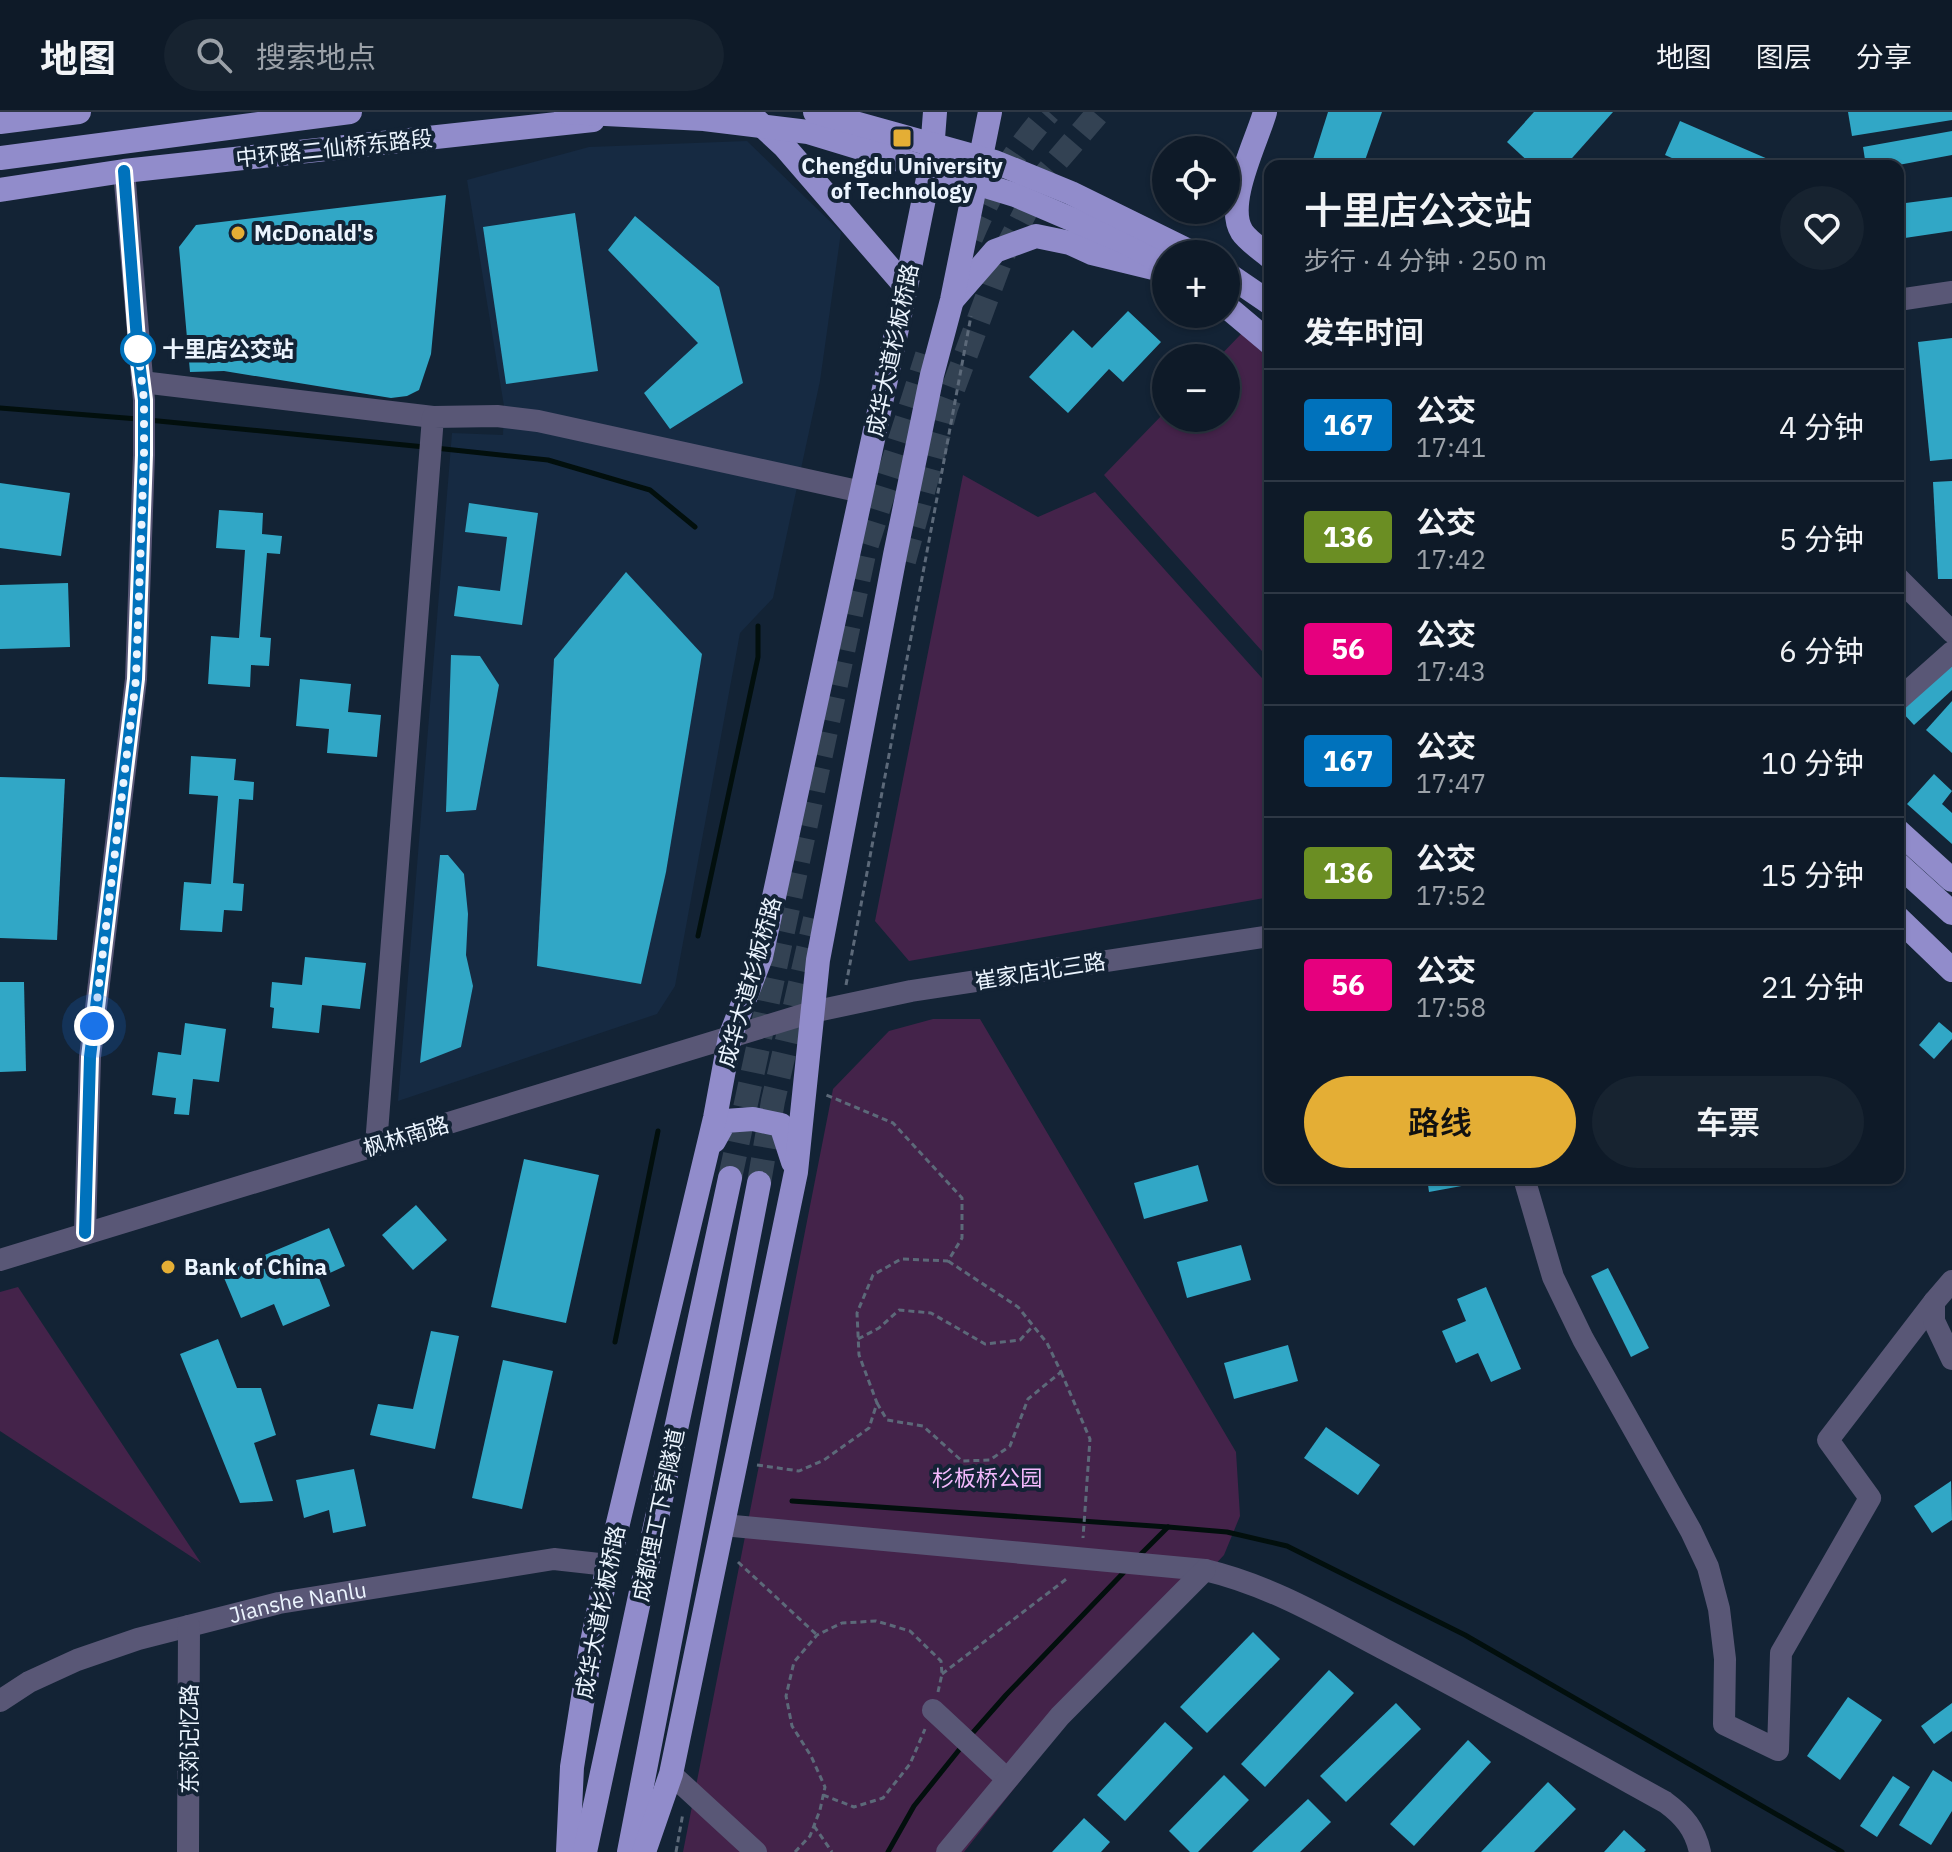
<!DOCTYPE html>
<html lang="zh">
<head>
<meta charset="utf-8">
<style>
	:root { --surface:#0e1a28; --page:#172330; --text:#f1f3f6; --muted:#9ba1a8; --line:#2e3845; --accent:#e4ae35 }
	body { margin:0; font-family:"IBM Plex Sans","Noto Sans SC",sans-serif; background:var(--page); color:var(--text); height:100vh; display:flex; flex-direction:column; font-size:30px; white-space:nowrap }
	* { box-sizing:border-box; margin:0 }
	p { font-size:26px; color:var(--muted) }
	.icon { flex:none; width:44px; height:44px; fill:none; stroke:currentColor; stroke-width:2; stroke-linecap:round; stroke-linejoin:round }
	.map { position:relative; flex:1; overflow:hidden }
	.sheet { position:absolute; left:1264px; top:48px; width:640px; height:1024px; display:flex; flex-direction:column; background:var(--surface); border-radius:16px; box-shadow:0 2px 6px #0004,0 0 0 2px var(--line) }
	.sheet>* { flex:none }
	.badge { padding:0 16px; border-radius:6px; font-size:28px; line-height:52px }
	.buttons { position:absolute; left:1152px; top:24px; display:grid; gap:16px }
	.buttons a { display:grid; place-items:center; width:88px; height:88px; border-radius:50%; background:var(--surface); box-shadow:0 2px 6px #0004,0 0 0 2px var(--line); font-size:40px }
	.you { position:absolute; width:40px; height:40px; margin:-20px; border:6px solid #fff; border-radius:50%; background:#1a73e8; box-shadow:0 0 0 12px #1a73e833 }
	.map>.badge { position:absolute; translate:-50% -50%; box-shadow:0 0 0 4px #fff }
	h2 { padding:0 40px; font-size:30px; line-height:72px }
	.round { display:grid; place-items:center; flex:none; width:84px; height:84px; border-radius:42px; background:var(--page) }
	.overview { display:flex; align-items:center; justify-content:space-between; height:136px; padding:0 40px }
	h1 { font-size:38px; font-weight:600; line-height:60px }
	.cta { display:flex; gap:16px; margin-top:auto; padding:16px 40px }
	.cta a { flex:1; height:92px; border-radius:48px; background:var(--accent); color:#111; font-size:32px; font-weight:600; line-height:92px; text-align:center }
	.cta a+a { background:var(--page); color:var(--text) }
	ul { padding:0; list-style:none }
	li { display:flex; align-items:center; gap:24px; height:112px; padding:0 40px; border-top:2px solid var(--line) }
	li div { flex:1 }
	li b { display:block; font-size:30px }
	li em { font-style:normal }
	li .badge { min-width:88px; font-weight:700; text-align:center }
	header { display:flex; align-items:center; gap:48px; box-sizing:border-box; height:112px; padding:0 40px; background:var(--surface); border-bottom:2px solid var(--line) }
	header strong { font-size:38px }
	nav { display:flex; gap:44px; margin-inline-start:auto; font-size:28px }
	.search { width:560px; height:72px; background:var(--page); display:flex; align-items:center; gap:20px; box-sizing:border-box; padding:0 28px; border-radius:44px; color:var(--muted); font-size:30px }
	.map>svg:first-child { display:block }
	.built { fill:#162a42 }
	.green { fill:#44234a }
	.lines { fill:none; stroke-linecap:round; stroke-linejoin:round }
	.stream { stroke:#020f0d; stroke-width:5 }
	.building { fill:#31a7c6 }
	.major-tunnel { stroke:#334253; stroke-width:24; stroke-dasharray:24 12; stroke-linecap:butt }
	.path { stroke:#5c6979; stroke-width:3; stroke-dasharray:6 4; stroke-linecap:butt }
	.minor { stroke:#595776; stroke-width:22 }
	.major { stroke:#918ccb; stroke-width:24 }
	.major-bridge { stroke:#918ccb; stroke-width:24 }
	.line-casing { stroke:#fff; stroke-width:18 }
	.line { stroke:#0072bc; stroke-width:12 }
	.walk { stroke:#ebf4fe; stroke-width:8; stroke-dasharray:0 14.4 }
	.poi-dot { fill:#e4ae35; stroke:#132335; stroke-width:3 }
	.stop-dot { fill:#fff; stroke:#0072bc; stroke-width:4 }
	.labels { text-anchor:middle; stroke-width:8; stroke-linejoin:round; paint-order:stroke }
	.street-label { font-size:22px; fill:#ebf4fe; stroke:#132335 }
	.poi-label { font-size:22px; font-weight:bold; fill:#ebf4fe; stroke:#132335; text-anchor:start }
	.stop-label { font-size:22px; font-weight:bold; fill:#ebf4fe; stroke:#132335; text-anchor:start }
	.park-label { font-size:22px; fill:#f3b9fd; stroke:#132335 }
</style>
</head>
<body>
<header>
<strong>地图</strong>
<div class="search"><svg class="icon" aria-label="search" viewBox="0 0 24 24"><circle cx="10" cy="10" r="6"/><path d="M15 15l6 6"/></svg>搜索地点</div>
<nav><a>地图</a><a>图层</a><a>分享</a></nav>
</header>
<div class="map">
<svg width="1952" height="1740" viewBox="0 0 1952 1740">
	<rect width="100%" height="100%" fill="#132335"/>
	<polygon class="built" points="747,29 841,120 820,269 773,486 740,521 675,874 657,902 398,989 452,321 503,323 504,294 467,68 589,35"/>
	<g class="green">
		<polygon points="1242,221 1270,248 1270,548 1104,363 1166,299 1166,306 1226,306 1226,246 1218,246"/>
		<polygon points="963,363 1038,405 1095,380 1270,575 1270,603 1262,618 1270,628 1270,785 909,849 875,809"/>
		<polygon points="933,907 980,907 1236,1340 1240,1404 1224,1443 1055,1625 964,1740 683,1740 833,977 889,919"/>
		<polygon points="18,1175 201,1451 0,1319 0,1180"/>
	</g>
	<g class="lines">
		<g class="stream">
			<polyline points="0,296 138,307"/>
			<polyline points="148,308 425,335"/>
			<polyline points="435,336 548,348 650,378 695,415"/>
			<polyline points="698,824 758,545 758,514"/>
			<polyline points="615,1230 658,1019"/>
			<polyline points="792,1389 1168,1415 1227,1420 1287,1434 1465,1523 1842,1740"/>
			<polyline points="1139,1444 1168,1415"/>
			<polyline points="969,1625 1006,1583 1127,1457"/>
			<polyline points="888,1740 914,1694 963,1633"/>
		</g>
	</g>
	<g class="building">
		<polygon points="1328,0 1382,0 1363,54 1311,54"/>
		<polygon points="1534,0 1613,0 1565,54 1533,54 1507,30"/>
		<polygon points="1848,0 1952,0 1952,8 1852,24"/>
		<polygon points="1680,9 1784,54 1690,54 1665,43"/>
		<polygon points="1952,19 1952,43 1893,54 1866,54 1863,35"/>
		<polygon points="446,83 431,242 419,278 407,284 391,286 224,259 190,260 179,135 196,113"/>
		<polygon points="1952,85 1952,119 1898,127 1898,92"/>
		<polygon points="575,101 598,259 506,272 483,115"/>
		<polygon points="635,104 719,175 743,271 670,317 644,281 698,231 608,138"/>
		<polygon points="1128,199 1161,230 1123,270 1109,257 1068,301 1029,265 1073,218 1092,236"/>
		<polygon points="1952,226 1952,347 1930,349 1918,230"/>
		<polygon points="1952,369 1952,467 1938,467 1933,370"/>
		<polygon points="0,371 70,381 61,444 0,436"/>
		<polygon points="469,391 538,401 522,513 454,504 458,474 500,479 507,425 465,420"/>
		<polygon points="219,398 263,401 262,422 282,424 280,442 267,441 260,525 271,526 269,554 251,553 250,575 208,572 211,524 239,526 245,438 216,436"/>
		<polygon points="626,460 702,542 666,760 641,872 537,854 554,547"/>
		<polygon points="68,471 70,535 0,537 0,473"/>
		<polygon points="451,543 480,544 499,573 476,698 446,700"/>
		<polygon points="1952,551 1952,578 1914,613 1901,599"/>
		<polygon points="300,567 351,572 348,600 381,603 377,645 327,641 329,617 296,614"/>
		<polygon points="1952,589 1952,641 1926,618"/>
		<polygon points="191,644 236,647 234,668 254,670 253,688 239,687 233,771 244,772 242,799 224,798 222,820 180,818 184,770 211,772 218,684 189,682"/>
		<polygon points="1934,662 1952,679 1942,692 1952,701 1952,732 1907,692"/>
		<polygon points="0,665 65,667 57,828 0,826"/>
		<polygon points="440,743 448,743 464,762 468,802 466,843 473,874 461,935 420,951"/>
		<polygon points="305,845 366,851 360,897 322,893 319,921 272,916 274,896 270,895 272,870 302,873"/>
		<polygon points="0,870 24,870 26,959 0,960"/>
		<polygon points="1939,910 1952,921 1952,927 1934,947 1919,933"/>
		<polygon points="185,911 226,917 219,970 193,967 189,1003 174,1002 176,986 152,983 158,940 181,943"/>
		<polygon points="524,1047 599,1063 566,1211 491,1195"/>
		<polygon points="1198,1053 1208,1089 1144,1107 1134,1071"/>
		<polygon points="1427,1066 1466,1066 1467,1073 1429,1080"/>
		<polygon points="416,1093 447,1128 413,1158 382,1123"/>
		<polygon points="329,1116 345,1154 319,1166 330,1194 283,1214 274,1192 241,1206 222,1161"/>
		<polygon points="1241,1133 1251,1168 1187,1186 1177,1150"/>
		<polygon points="1608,1156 1649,1236 1631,1245 1591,1164"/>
		<polygon points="1486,1175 1521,1257 1491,1270 1478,1241 1456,1251 1442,1219 1466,1209 1457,1187"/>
		<polygon points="431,1219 459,1224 435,1337 370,1323 378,1292 413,1297"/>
		<polygon points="218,1227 237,1276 261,1276 276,1323 254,1331 273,1389 240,1391 180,1242"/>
		<polygon points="1288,1233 1298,1269 1234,1287 1224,1251"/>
		<polygon points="503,1248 553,1259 522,1397 472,1386"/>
		<polygon points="1326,1315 1380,1353 1358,1383 1304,1346"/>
		<polygon points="354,1357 366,1414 333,1421 329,1398 304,1406 296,1368"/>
		<polygon points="1951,1369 1952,1408 1932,1421 1914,1394"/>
		<polygon points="1253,1520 1280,1547 1207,1621 1180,1595"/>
		<polygon points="1329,1558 1354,1581 1265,1675 1241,1652"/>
		<polygon points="1848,1585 1882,1608 1840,1668 1807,1644"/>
		<polygon points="1396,1591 1421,1617 1346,1690 1320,1664"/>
		<polygon points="1952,1591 1952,1619 1934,1632 1921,1614"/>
		<polygon points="1165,1610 1193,1636 1125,1709 1097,1683"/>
		<polygon points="1468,1628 1491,1650 1414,1734 1390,1712"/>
		<polygon points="1933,1658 1952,1670 1952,1699 1931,1733 1899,1713"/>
		<polygon points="1224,1663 1249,1688 1198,1740 1190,1740 1169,1719"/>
		<polygon points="1893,1664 1910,1675 1877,1725 1860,1714"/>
		<polygon points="1548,1670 1576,1697 1534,1740 1481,1740"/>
		<polygon points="1308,1687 1331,1710 1300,1740 1252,1740"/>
		<polygon points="1084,1706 1110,1730 1101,1740 1052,1740"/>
		<polygon points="1624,1718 1646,1738 1644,1740 1604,1740"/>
	</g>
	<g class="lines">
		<g class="major-tunnel">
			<path d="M971 126C991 79 1014 38 1049 0"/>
			<polyline points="904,449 946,296 1002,145 1044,64 1099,0"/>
			<polyline points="730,1066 864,442 927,243"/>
			<polyline points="759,1071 773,989 815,807"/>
		</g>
		<g class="path">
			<polyline points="846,873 971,204"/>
			<polyline points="858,1227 879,1216 899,1198 931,1201 985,1232 1020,1228 1033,1214"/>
			<polyline points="1061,1260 1090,1327 1083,1426"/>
			<polyline points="877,1291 887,1308 923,1314 962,1349 990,1348 1010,1334 1028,1287 1061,1260 1047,1231 1018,1195 948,1149"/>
			<polyline points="757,1353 799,1359 824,1348 869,1316 877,1291 859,1243 857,1201 873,1163 901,1147 948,1149 962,1126 962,1086 893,1011 824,982"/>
			<polyline points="738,1450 817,1523"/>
			<polyline points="942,1562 1069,1465"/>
			<polyline points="823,1683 854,1695 883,1686 910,1652 925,1617"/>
			<polyline points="814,1714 832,1740"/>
			<polyline points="676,1740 683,1701"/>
			<polyline points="795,1740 810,1724 820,1698 825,1675 811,1644 792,1614 786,1584 794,1550 817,1523 842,1511 876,1509 910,1519 941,1549 942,1562 938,1580"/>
		</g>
		<g class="minor">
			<polyline points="1898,188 1952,180"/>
			<polyline points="142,270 433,305"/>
			<polyline points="1898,466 1952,520"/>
			<polyline points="1898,588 1952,540"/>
			<polyline points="376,1033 433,305 497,304 538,309 862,380"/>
			<polyline points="1524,1066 1553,1165 1583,1227 1691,1419 1708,1455 1719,1497 1725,1547 1724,1612 1778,1638 1781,1541 1870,1386 1828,1328 1934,1190"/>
			<polyline points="85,1121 90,945 136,567 144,343 144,288 124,59"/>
			<polyline points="0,1148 812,900 911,879 1270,824"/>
			<polyline points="1952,1169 1934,1190 1934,1209 1952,1247"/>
			<path d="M723 1413 1205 1458C1269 1473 1325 1506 1382 1536 1478 1586 1571 1638 1665 1690 1684 1704 1695 1717 1700 1740"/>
			<path id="s1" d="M0 1589 29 1570 77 1548 138 1527 279 1491 554 1447 608 1453"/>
			<polyline points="933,1598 1006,1666"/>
			<polyline points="671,1662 756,1740"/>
			<polyline points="188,1740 189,1514"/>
			<polyline points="947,1740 1060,1604 1205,1458"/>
		</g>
		<g class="major">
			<path d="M1265 0C1257 29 1224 92 1242 120 1248 129 1262 138 1270 145"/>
			<polyline points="755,7 784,34 906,175"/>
			<polyline points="0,10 79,0"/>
			<polyline points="0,46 350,0"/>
			<polyline points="0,78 124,59 593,8"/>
			<polyline points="1226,161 1270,191"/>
			<polyline points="954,186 995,139 1036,124 1070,131 1092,141 1166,159"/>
			<polyline points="1226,194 1270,231"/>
			<polyline points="1898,719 1952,768"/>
			<polyline points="1898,806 1952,858"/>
			<polyline points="714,1029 725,1009 753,1007 781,1013 793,1050"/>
			<polyline points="568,1740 572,1655 591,1535 608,1453 715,1006 730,925 761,845 906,175 931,52 935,0"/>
			<polyline points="585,1740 730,1066"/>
			<polyline points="629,1740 759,1071"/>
			<polyline points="644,1740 671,1662 796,1060 818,848 895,443 932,263 952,188 990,0"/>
		</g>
		<g class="major-bridge">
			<polyline points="566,0 704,7 808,20 1015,83 1127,131 1166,153"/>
			<polyline points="815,0 995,50 1071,81 1195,142"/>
			<polyline points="1898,752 1952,801"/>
		</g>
	</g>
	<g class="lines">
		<g class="line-casing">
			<polyline id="line" points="85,1121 90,945 136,567 144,343 144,288 138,241 124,59"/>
		</g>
		<use href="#line" class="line"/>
		<polyline class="walk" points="94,914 136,567 144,343 144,288 138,237"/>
	</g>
	<g class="poi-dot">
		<rect x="892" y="16" width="20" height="20" rx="4"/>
		<circle cx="238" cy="121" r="8"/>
		<circle cx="168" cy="1155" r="8"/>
	</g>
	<circle class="stop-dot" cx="138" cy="237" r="16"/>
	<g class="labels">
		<g class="street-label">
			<text transform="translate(334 36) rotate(-6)" y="8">中环路二仙桥东路段</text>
			<text transform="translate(892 238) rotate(-78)" y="8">成华大道杉板桥路</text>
			<text transform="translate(1040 859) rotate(-9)" y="8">崔家店北三路</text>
			<text transform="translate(749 870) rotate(-74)" y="8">成华大道杉板桥路</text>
			<text transform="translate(406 1024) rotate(-17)" y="8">枫林南路</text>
			<text transform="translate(658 1403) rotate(-78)" y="8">成都理工下穿隧道</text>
			<text dy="8" stroke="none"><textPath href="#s1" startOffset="316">Jianshe Nanlu</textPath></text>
			<text transform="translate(600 1500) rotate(-79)" y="8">成华大道杉板桥路</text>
			<text transform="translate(189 1627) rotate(-90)" y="8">东郊记忆路</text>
		</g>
		<g class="poi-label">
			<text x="902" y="62" text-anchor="middle">Chengdu University<tspan x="902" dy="25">of Technology</tspan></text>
			<text x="254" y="129">McDonald's</text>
			<text x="184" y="1163">Bank of China</text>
		</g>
		<g class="stop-label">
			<text x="162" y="245">十里店公交站</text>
		</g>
		<g class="park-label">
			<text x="987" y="1374">杉板桥公园</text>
		</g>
	</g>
</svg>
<div class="buttons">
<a><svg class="icon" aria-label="locate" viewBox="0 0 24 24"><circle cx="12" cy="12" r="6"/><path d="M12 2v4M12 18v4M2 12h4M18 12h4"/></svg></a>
<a>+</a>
<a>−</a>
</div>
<div class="you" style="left:94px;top:914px"></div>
<section class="sheet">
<div class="overview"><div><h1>十里店公交站</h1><p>步行 · 4 分钟 · 250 m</p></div><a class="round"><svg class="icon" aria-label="heart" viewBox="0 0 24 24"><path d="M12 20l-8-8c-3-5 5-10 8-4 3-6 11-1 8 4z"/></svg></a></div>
<h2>发车时间</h2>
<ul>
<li><span class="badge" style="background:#0072bc;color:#fff">167</span><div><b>公交</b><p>17:41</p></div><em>4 分钟</em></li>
<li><span class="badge" style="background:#6b8e23;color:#fff">136</span><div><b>公交</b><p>17:42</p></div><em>5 分钟</em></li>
<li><span class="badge" style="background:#e6007e;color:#fff">56</span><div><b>公交</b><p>17:43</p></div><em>6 分钟</em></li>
<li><span class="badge" style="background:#0072bc;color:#fff">167</span><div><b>公交</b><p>17:47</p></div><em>10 分钟</em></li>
<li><span class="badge" style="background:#6b8e23;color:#fff">136</span><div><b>公交</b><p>17:52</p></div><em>15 分钟</em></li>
<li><span class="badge" style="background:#e6007e;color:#fff">56</span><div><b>公交</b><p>17:58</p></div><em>21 分钟</em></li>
</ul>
<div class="cta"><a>路线</a><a>车票</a></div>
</section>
</div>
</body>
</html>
